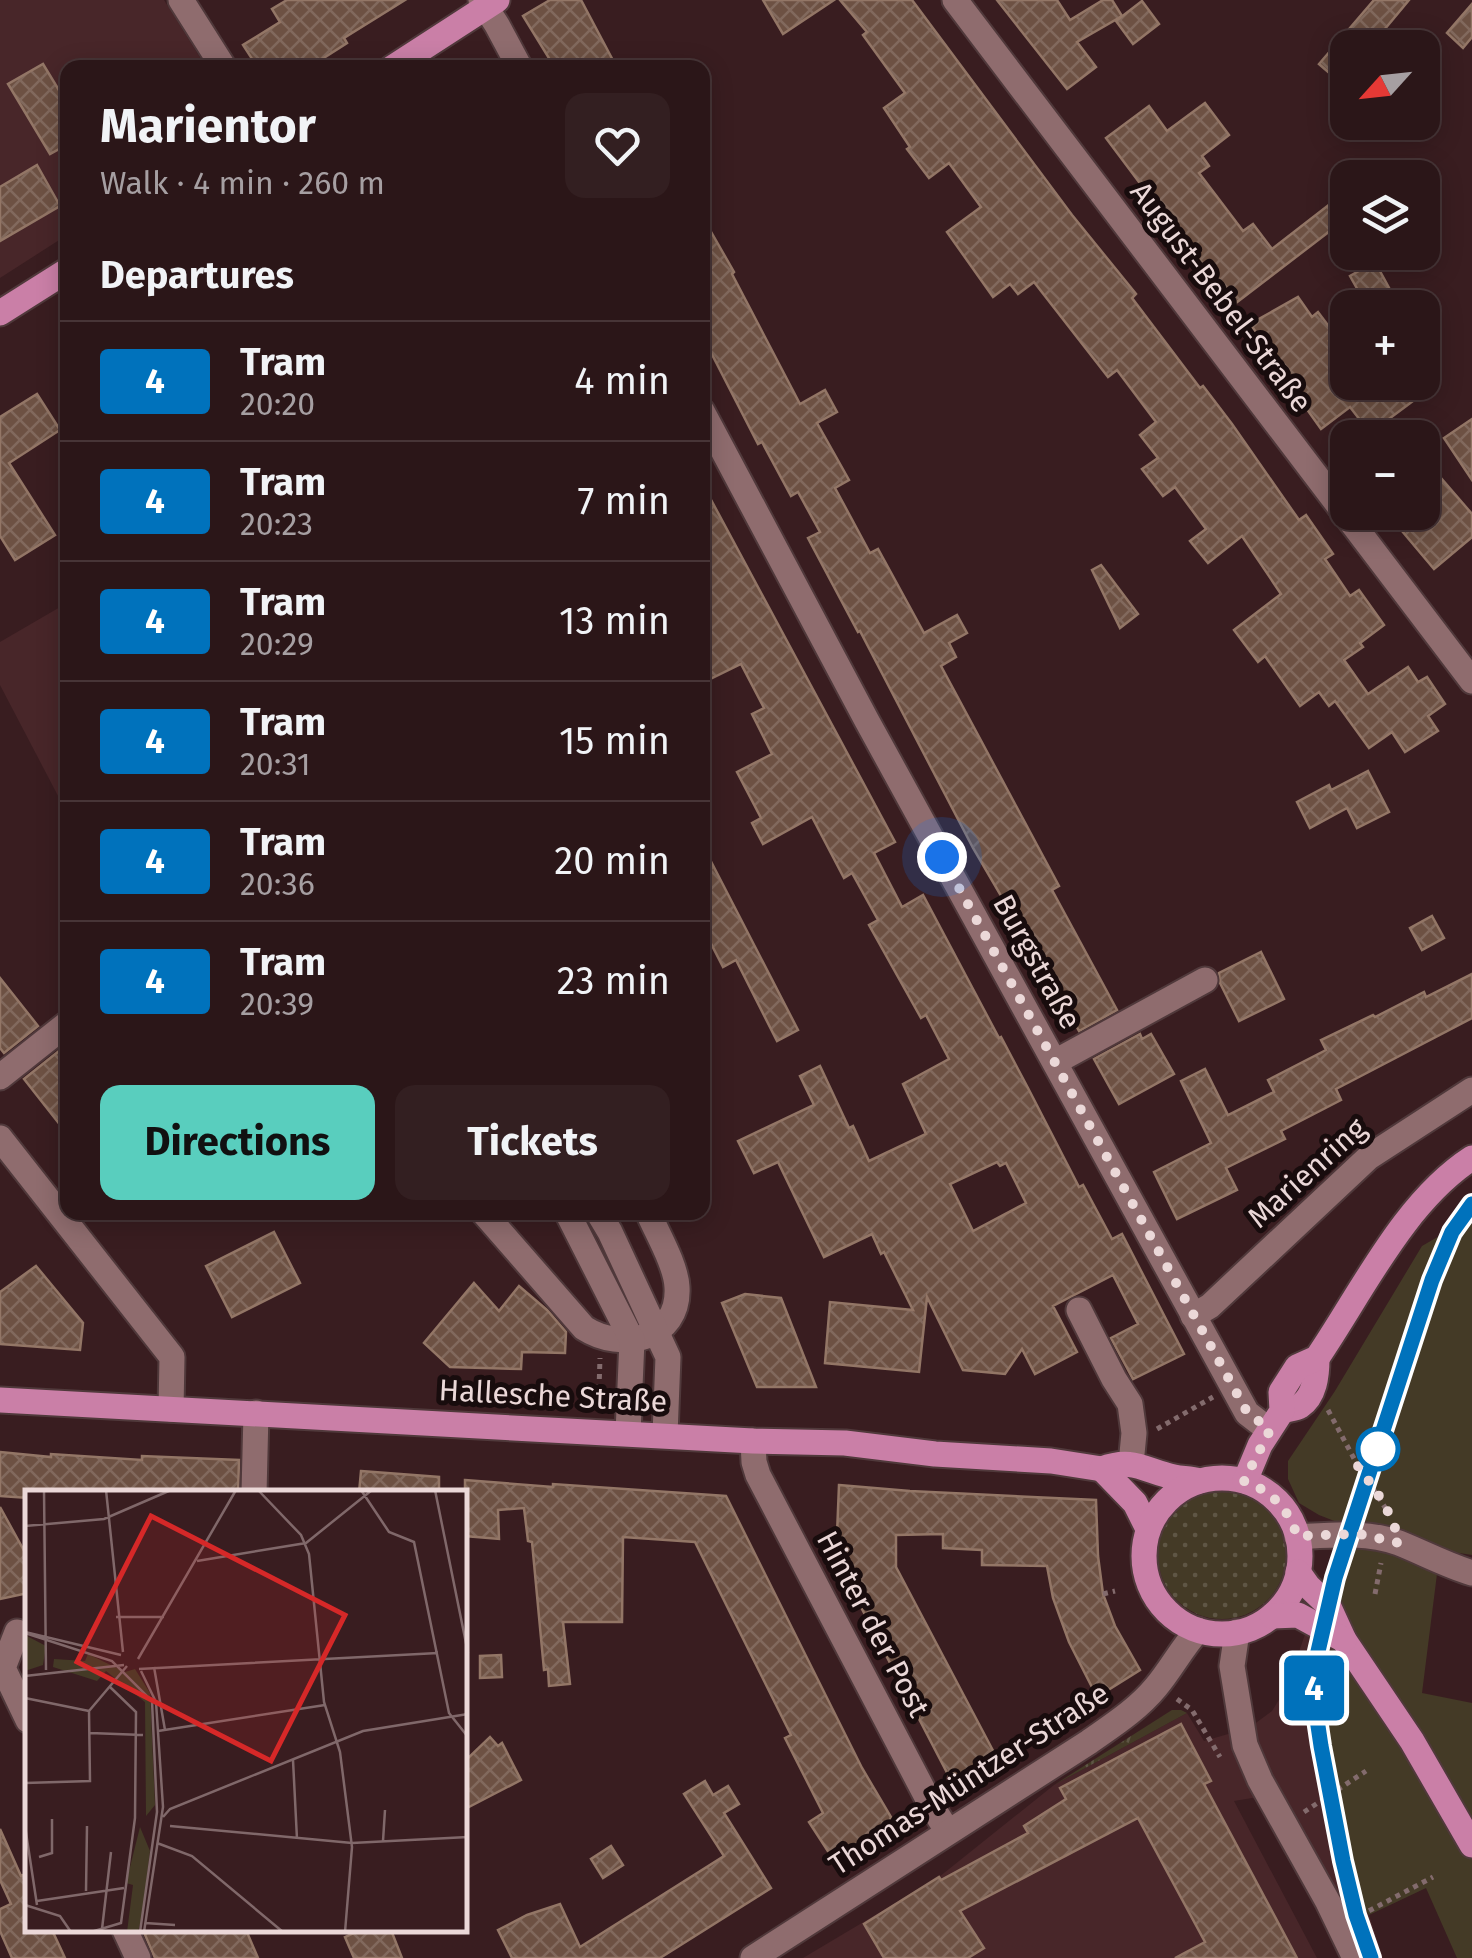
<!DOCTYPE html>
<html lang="en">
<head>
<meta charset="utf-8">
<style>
	:root { --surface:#2b1618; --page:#331f21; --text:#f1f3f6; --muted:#a69fa2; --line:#473537; --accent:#59cebe }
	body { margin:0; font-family:"Fira Sans",sans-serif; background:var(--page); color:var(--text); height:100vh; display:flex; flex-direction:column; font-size:38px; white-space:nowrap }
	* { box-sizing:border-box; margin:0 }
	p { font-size:32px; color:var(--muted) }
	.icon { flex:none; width:55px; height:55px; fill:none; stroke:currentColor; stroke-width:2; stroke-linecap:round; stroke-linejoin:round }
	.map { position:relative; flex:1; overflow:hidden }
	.panel { position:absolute; left:60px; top:60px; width:650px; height:1160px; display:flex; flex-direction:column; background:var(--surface); border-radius:20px; box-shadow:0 5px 25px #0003,0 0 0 2px var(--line) }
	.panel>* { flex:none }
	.badge { padding:0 20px; border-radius:8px; font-size:35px; line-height:65px }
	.needle { width:65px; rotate:243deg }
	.tools { position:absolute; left:1330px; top:30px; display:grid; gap:20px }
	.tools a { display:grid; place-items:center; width:110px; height:110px; border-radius:20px; background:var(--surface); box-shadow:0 5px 25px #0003,0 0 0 2px var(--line); font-size:50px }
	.you { position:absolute; width:50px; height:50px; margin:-25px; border:8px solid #fff; border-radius:50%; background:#1a73e8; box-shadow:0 0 0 15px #1a73e833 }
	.map>.badge { position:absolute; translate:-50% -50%; box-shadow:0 0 0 5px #fff }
	h2 { padding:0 40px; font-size:38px; line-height:90px }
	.round { display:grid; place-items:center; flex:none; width:105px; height:105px; border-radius:20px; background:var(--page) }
	.overview { display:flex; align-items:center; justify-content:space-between; height:170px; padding:0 40px }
	h1 { font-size:48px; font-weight:700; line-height:75px }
	.action { display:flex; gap:20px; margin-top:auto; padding:20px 40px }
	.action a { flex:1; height:115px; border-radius:20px; background:var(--accent); color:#111; font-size:40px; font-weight:700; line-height:115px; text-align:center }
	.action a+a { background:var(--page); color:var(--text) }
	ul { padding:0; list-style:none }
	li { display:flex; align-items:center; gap:30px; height:120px; padding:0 40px; border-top:2px solid var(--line) }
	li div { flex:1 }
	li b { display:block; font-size:38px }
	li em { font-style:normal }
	li .badge { min-width:110px; font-weight:700; text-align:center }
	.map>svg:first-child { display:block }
	.built { fill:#482629 }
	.grass { fill:url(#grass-tufts) }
	.park { fill:#443a26 }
	.garden { fill:url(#garden-dots) }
	.building { fill:url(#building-cross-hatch); stroke:#937666; stroke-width:2.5; fill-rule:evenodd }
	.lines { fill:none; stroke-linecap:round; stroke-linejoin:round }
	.minor-casing { stroke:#50393b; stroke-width:29 }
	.major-casing { stroke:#50393b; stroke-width:29 }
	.path { stroke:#836b6d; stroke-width:5; stroke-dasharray:5 5; stroke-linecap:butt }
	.minor { stroke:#8f6c6e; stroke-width:25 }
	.major { stroke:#ca7fa7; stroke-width:25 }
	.tram { stroke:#9d8687; stroke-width:2.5 }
	.line-casing { stroke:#fff; stroke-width:22 }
	.line { stroke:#0072bc; stroke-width:15 }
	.walk { stroke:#ebd8d8; stroke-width:10; stroke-dasharray:0 18 }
	.stop-dot { fill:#fff; stroke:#0072bc; stroke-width:5 }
	.labels { text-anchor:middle; stroke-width:10; stroke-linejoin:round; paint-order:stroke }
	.street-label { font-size:30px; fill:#ebd8d8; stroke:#180c0d }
	.inset-road { fill:none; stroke:#80686a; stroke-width:2.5 }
	.view { fill:#d62828; fill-opacity:0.15; stroke:#d62828; stroke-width:5 }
	.inset-edge { fill:none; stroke:#ebd8d8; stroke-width:5 }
</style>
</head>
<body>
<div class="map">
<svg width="1472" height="1958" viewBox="0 0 1472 1958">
	<defs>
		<pattern id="grass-tufts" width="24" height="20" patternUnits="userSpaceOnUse" patternTransform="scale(2.5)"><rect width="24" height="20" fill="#443a26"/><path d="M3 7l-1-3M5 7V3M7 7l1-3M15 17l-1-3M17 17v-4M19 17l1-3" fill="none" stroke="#5f5645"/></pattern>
		<pattern id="garden-dots" width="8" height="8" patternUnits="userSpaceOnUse" patternTransform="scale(2.5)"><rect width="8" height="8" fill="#443a26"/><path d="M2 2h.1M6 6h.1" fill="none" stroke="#5f5645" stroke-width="1.8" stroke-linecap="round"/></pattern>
		<pattern id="building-cross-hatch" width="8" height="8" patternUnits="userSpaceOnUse" patternTransform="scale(2.5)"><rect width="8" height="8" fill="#6d5143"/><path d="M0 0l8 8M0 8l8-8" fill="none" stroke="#82695d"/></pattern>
	</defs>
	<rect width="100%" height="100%" fill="#391d20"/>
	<g class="built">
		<polygon points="0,0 164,0 206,67 68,68 67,235 0,278"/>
		<polygon points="67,603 67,813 0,685 0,642"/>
		<polygon points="1472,1194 1472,1215 1464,1224 1353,1542 1340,1603 1321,1658 1318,1677 1321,1717 1344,1837 1361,1903 1369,1915 1383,1958 1362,1958 1287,1805 1252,1798 1234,1801 1317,1958 803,1958 939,1877 1054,1785 1187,1713 1204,1741 1249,1728 1272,1711 1287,1687 1439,1242 1450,1221"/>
	</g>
	<polygon class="grass" points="1172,1710 1181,1710 1187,1713 1054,1785"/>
	<polygon class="park" points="1472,1217 1472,1555 1440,1550 1422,1693 1472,1703 1472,1958 1457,1958 1426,1888 1369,1915 1361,1903 1344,1837 1319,1696 1321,1658 1340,1603 1353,1542 1342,1524 1319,1515 1299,1503 1288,1479 1288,1461 1335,1391 1422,1246"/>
	<circle class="garden" cx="1222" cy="1555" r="64"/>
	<g class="building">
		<polygon points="287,0 405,0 344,38 347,43 308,68 258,68 243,45 280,22 272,9"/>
		<polygon points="550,0 581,0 617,68 555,68 523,16"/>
		<polygon points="763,0 834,0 783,34"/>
		<polygon points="840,0 912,0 1072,215 1136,294 1132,298 1200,388 1203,386 1232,424 1299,520 1306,515 1333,554 1325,559 1350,596 1359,590 1384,625 1360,643 1363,647 1344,660 1368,694 1408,667 1418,682 1427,677 1445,704 1428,716 1438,731 1405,752 1392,732 1369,748 1335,701 1329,706 1319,692 1300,706 1265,656 1258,662 1234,630 1281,594 1242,536 1208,563 1190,541 1206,529 1175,487 1163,496 1142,469 1158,458 1140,435 1156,422 1117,370 1108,377 1034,282 1018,294 1010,284 993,297 947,232 981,207 949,163 929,178 907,149 910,147 884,108 905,93 863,35 867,32"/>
		<polygon points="997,0 1057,0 1070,20 1103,0 1112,0 1122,16 1077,42 1096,67 1067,89"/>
		<polygon points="1374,0 1409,0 1369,48 1348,48 1348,89 1319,64"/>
		<polygon points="1142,1 1159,24 1133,44 1116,21"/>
		<polygon points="1472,4 1472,37 1463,48 1447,33"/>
		<polygon points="43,64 68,105 68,144 50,154 8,84"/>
		<polygon points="1205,103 1229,135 1202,156 1209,166 1199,173 1243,231 1253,224 1272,249 1330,204 1343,221 1232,306 1106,138 1149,106 1167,131"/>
		<polygon points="37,165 60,206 0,241 0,187"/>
		<polygon points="702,216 734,272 732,274 800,404 825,390 837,412 817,423 849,480 835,488 870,553 878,549 924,633 957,615 967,633 949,643 956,657 941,666 1059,886 1052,890 1117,1010 1079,1031 1014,911 1011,913 973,848 860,631 858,632 808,538 820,532 798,492 791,496 762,442 758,444 702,335"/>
		<polygon points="1375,262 1400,308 1368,308 1350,276"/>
		<polygon points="1298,297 1312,317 1318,312 1336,336 1329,341 1348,364 1348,382 1371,382 1381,396 1398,382 1405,382 1417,398 1370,433 1350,407 1321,429 1306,408 1309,405 1250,324"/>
		<polygon points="37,394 60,430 9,463 55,535 15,560 0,536 0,417"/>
		<polygon points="1472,419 1472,480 1444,438"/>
		<polygon points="1441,478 1472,514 1472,537 1434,569 1386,512 1422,512 1422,494"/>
		<path d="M702 483 895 842 874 853 902 907 923 895 999 1038 1001 1037 1028 1088 1079 1187 1083 1185 1112 1239 1122 1234 1184 1354 1133 1379 1111 1338 1138 1324 1113 1275 1053 1306 1077 1352 1035 1374 1022 1349 1005 1374 963 1370 927 1297 919 1372 825 1363 830 1302 913 1310 884 1252 881 1254 872 1234 824 1257 778 1162 754 1173 738 1141 814 1105 800 1076 820 1066 849 1128 853 1126 869 1161 926 1134 903 1084 949 1059 926 1015 921 1018 869 925 878 920 852 873 844 878 812 817 763 844 752 823 761 818 737 772 772 754 752 714 764 708 741 664 702 683ZM997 1162 1000 1166 1006 1163 1026 1203 973 1231 950 1184Z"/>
		<polygon points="1101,565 1138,614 1120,628 1092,570"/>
		<polygon points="1368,771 1389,812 1357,828 1347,808 1310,828 1297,802 1329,785 1331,790"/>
		<polygon points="702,844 798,1030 777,1041 736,960 723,967 702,926"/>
		<polygon points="1432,916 1444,938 1422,950 1410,928"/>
		<polygon points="1261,952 1284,999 1239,1021 1220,983 1219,973"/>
		<polygon points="1472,974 1472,1018 1336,1089 1341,1100 1281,1131 1285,1139 1226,1168 1237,1190 1177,1219 1154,1172 1211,1143 1181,1081 1205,1069 1228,1115 1274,1092 1268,1080 1326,1050 1321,1040 1373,1015 1375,1017 1424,992 1426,997"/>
		<polygon points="0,978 38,1026 4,1053 0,1048"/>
		<polygon points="1140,1034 1142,1039 1151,1034 1174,1074 1119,1104 1094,1059"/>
		<polygon points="59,1051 68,1061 68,1135 24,1079"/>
		<polygon points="274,1232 300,1283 232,1317 206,1266"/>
		<polygon points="36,1266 83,1323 80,1350 0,1344 0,1292"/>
		<polygon points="474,1283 499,1311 519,1286 547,1310 566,1332 565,1353 522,1352 521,1369 450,1367 424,1343"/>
		<polygon points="745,1294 781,1298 816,1387 757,1387 722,1303"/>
		<polygon points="0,1452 51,1457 51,1454 142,1460 142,1456 239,1460 238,1493 28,1493 28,1498 0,1496"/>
		<polygon points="361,1471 439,1477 439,1493 359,1493"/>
		<polygon points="465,1480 553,1487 553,1484 726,1496 862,1768 891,1817 885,1832 835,1862 809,1822 823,1813 785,1738 791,1735 695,1542 623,1537 622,1622 563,1622 570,1684 549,1686 548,1669 544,1670 532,1542 528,1541 524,1508 498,1510 499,1539 465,1536"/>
		<polygon points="839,1485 910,1491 1096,1500 1098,1556 1103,1594 1115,1626 1140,1670 1097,1697 1069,1642 1053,1598 1047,1566 982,1565 982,1550 943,1548 943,1534 896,1535 896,1567 998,1760 956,1790 836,1559"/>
		<polygon points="0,1507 28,1558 28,1593 0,1599"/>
		<polygon points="501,1655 502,1677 480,1678 480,1656"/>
		<polygon points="1181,1724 1211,1781 1204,1784 1297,1958 1175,1958 1205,1942 1138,1818 960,1911 984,1948 968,1958 884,1958 864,1924 939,1877 941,1880 1028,1833 1024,1826 1066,1799 1060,1788"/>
		<polygon points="490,1737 498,1746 502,1743 521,1780 465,1809 465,1761"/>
		<polygon points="705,1781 713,1795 728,1786 739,1804 724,1813 771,1888 660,1958 512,1958 498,1930 527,1915 560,1904 580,1947 724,1856 684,1794"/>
		<polygon points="0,1829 21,1876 28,1873 28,1930 52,1930 65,1958 12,1958 0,1931 0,1909 11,1904 0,1880"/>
		<polygon points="611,1846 623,1865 603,1878 591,1859"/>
		<polygon points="143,1930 246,1930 258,1958 155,1958"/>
		<polygon points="360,1930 391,1930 402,1958 354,1958 345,1937"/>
	</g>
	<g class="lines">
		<g class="minor-casing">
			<g id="minor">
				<polyline points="181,0 224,68"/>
				<polyline points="481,0 497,25 520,68"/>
				<polyline points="955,0 1472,681"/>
				<polyline points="702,411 867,721 1218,1360 1247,1413 1269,1430"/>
				<polyline points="1055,1062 1205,980"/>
				<polyline points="0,1077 68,1023"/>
				<polyline points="0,1138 172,1357 171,1409"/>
				<path d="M483 1212 584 1328C621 1352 680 1340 677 1287 676 1265 657 1233 648 1212"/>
				<polyline points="567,1212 632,1340 628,1433"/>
				<polyline points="598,1212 610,1232 668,1357 665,1435"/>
				<polyline points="1079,1310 1114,1379 1130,1404 1134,1433 1131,1464"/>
				<polyline points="1193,1316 1210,1306 1369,1157 1472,1090"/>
				<polyline points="753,1441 754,1462 758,1475 931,1805 948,1832"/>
				<polyline points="254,1493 256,1413"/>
				<path d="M1297 1537C1331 1535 1367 1531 1399 1543 1424 1553 1446 1565 1472 1573"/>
				<polyline points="17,1632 3,1668 28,1720"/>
				<polyline points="1237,1632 1232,1666 1245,1745 1260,1780 1328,1902 1355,1958"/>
				<polyline points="125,1930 138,1958"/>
				<path d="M753 1958 1089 1742C1113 1725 1137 1710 1156 1687 1171 1669 1182 1648 1198 1630"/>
			</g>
		</g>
		<g class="major-casing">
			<g id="major">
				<polyline points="392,68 497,0"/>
				<polyline points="0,313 68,270"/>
				<polyline points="0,1400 753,1441 845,1443 935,1454 1051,1461 1102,1469"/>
				<path d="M1282 1411C1288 1409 1295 1409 1300 1406 1315 1396 1317 1375 1317 1358"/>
				<path d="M1102 1469C1133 1457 1145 1471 1174 1477 1183 1479 1190 1478 1199 1481"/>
				<polyline points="1102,1469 1135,1503 1148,1529"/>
				<circle cx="1222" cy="1556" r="78"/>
				<path d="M1245 1481 1260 1445 1282 1411 1281 1392 1297 1367 1317 1358C1362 1292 1404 1202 1472 1158"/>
				<polyline points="1298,1572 1308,1586 1328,1605 1344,1640 1412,1741 1472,1845"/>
				<polyline points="1272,1616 1298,1615 1344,1640"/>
			</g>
		</g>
		<g class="path">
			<polyline points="599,1389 600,1358"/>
			<polyline points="1328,1410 1358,1466 1388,1512"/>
			<polyline points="1157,1429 1213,1397"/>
			<polyline points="1103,1594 1115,1591"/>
			<polyline points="1375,1594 1381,1563"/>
			<polyline points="1177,1699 1192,1710 1220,1757"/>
			<polyline points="1304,1812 1366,1771"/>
			<polyline points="1364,1917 1363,1914 1433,1877"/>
		</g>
		<use href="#minor" class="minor"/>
		<use href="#major" class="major"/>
		<polyline class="tram" points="1371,1958 1356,1915 1343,1861 1315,1705 1315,1670 1318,1646 1335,1578 1437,1267 1451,1232 1472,1204"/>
	</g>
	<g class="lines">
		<g class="line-casing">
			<polyline id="line" points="1371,1958 1356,1915 1343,1861 1321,1746 1315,1706 1316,1660 1335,1578 1432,1280 1452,1232 1472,1204"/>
		</g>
		<use href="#line" class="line"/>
		<path class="walk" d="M942 857 1247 1412 1270 1430 1244 1481C1271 1491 1289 1509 1297 1536L1359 1534 1399 1543C1394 1515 1375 1489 1358 1466L1378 1449"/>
	</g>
	<circle class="stop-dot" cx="1378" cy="1449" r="20"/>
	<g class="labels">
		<g class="street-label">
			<text transform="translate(1221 297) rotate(53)" y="10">August-Bebel-Straße</text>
			<text transform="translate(1037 962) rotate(61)" y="10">Burgstraße</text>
			<text transform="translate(1307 1173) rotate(-42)" y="10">Marienring</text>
			<text transform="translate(553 1396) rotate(3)" y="10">Hallesche Straße</text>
			<text transform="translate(873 1624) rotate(62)" y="10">Hinter der Post</text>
			<text transform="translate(969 1779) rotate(-33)" y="10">Thomas-Müntzer-Straße</text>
		</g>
	</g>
	<g transform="translate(25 1490)">
		<rect width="442" height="442" fill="#391d20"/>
		<path d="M0 145 21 156 18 175 0 181ZM63 164 100 182 110 179 125 203 130 315 121 326 120 212 81 181 72 191 28 177 29 169 60 171ZM115 337 125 361 117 426 113 442H102L108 395 101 393Z" fill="#443a26"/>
		<path class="inset-road" d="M19 0 21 180M81 0 98 162M233 0 276 45 284 64 299 212 315 262 327 357 320 442M336 0 364 42 389 52 424 223 443 247M410 0 443 163M0 36 79 29 146 0M172 71 281 53 347 0M91 127H139M0 142 96 165M0 143 87 171 127 211 132 322 115 442M113 169 211 0M129 177 140 240M114 179 413 163M116 181 131 212 138 317 119 442M0 186 99 175M0 208 64 221M64 221 102 176M133 241 300 215M65 243 118 245M268 270 272 349M0 293 65 291 64 221M138 327 145 319 338 241 443 224M0 336 12 415M145 336 327 353M358 351 360 320M132 353 167 366 258 442M327 353 443 347M14 367 27 363V329M61 401 62 336M12 411 99 398M0 415 35 426 46 442M120 433 150 435M77 439 86 362M66 442 96 433 110 328 111 222 85 197"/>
		<path class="view" d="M126 26 320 125 246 271 52 172Z"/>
		<rect width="442" height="442" class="inset-edge"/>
	</g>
</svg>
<div class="tools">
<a><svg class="needle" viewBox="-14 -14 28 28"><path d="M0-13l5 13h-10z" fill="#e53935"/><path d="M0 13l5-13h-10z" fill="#a69fa2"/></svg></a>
<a><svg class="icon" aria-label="layers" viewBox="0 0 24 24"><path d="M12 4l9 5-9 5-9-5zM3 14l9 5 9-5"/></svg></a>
<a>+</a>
<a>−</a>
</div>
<div class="you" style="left:942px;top:857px"></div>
<b class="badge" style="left:1314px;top:1688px;background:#0072bc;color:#fff">4</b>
<section class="panel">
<div class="overview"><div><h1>Marientor</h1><p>Walk · 4 min · 260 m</p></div><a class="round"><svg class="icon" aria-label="heart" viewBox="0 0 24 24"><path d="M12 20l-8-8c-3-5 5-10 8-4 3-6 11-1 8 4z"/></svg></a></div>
<h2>Departures</h2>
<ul>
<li><span class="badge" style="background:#0072bc;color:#fff">4</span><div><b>Tram</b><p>20:20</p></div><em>4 min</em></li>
<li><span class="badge" style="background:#0072bc;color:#fff">4</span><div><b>Tram</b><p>20:23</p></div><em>7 min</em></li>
<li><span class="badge" style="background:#0072bc;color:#fff">4</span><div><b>Tram</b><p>20:29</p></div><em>13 min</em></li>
<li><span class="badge" style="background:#0072bc;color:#fff">4</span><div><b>Tram</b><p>20:31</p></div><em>15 min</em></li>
<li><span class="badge" style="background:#0072bc;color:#fff">4</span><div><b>Tram</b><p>20:36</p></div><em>20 min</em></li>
<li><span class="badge" style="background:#0072bc;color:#fff">4</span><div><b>Tram</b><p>20:39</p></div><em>23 min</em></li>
</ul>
<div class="action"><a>Directions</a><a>Tickets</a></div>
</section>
</div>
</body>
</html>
